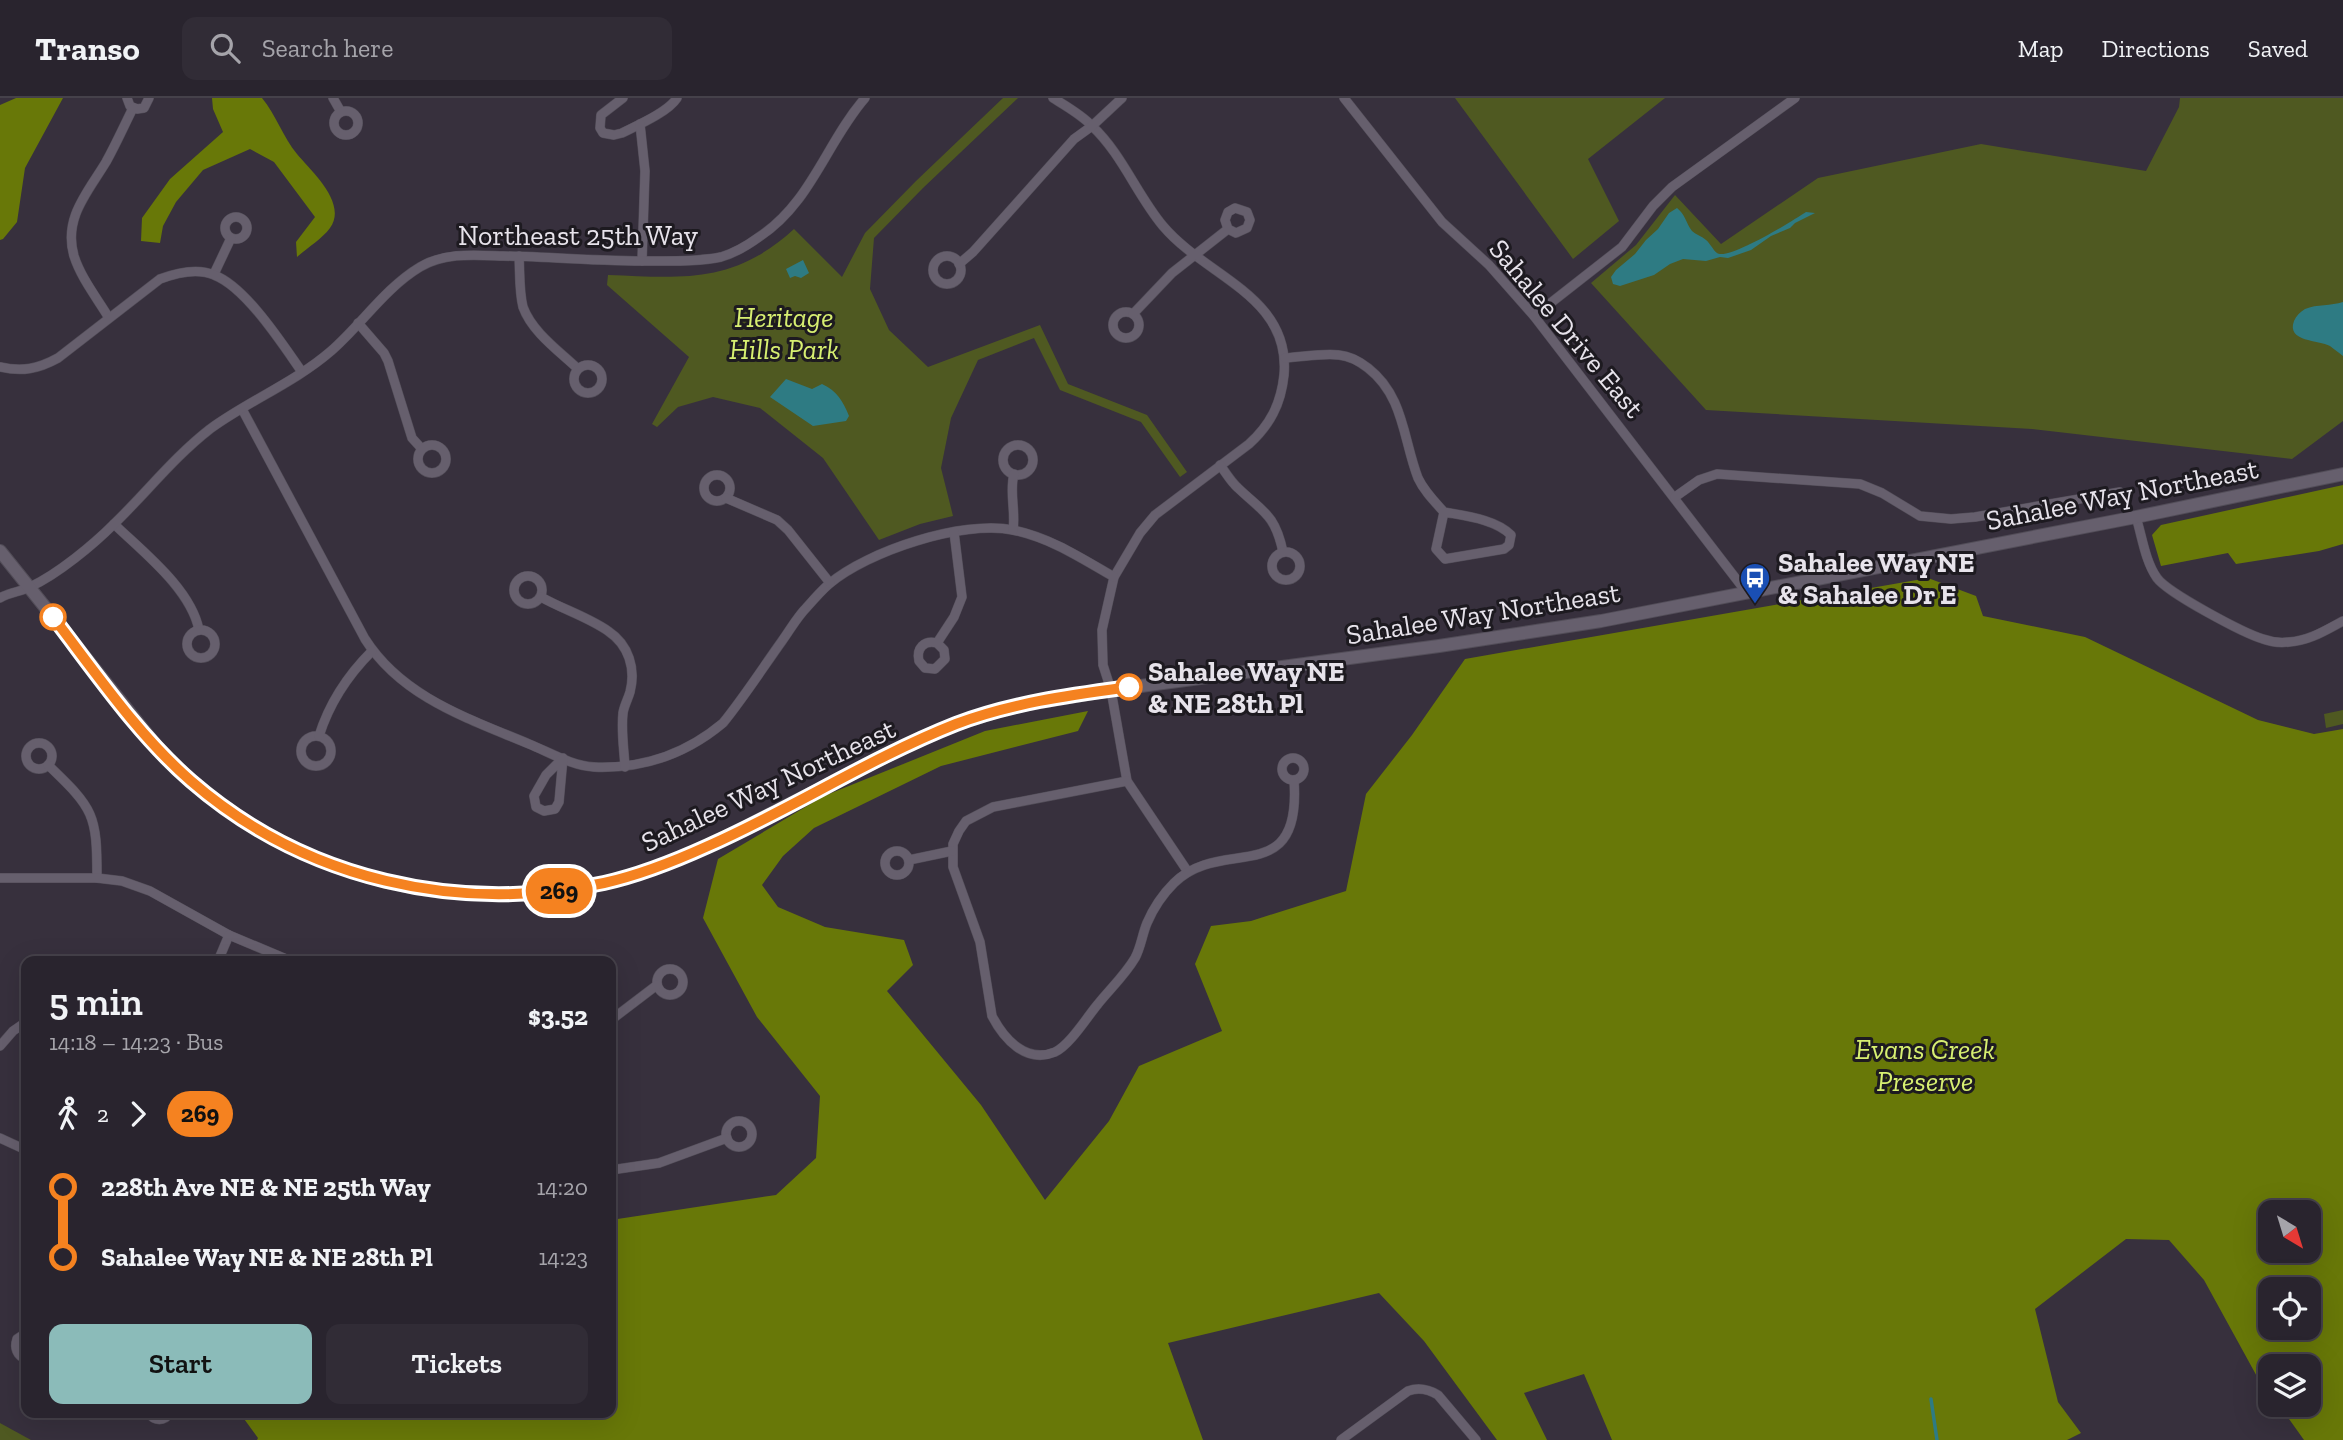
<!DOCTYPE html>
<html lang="en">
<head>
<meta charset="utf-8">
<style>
	:root { --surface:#29242e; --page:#312c36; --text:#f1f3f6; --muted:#a5a4aa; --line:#45414a; --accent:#8bbbb9 }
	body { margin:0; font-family:"Zilla Slab",serif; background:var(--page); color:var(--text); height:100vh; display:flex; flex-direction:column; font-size:26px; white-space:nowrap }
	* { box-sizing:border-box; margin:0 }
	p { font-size:23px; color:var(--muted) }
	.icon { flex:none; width:38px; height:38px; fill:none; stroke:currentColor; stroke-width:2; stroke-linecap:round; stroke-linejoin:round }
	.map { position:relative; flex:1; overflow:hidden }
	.side { position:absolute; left:21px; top:858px; width:595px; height:462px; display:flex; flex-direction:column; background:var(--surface); border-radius:14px; box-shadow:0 7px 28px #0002,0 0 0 2px var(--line) }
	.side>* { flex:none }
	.badge { padding:0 14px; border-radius:23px; font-size:24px; line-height:46px }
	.needle { width:46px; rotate:142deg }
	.buttons { position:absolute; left:2258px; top:1102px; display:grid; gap:14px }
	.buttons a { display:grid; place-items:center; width:63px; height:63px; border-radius:14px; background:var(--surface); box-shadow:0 7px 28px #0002,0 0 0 2px var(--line); font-size:35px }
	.map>.badge { position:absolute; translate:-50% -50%; box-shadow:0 0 0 4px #fff }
	.legs { display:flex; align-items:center; gap:10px; height:77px; padding:0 28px; font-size:23px }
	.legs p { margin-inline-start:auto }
	.overview { display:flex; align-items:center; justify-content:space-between; height:119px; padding:0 28px }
	h1 { font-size:38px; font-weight:600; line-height:52px }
	.cta { display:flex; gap:14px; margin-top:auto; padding:14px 28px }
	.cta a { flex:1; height:80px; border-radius:14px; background:var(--accent); color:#111; font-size:28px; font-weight:600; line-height:80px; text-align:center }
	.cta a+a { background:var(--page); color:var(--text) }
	ul { padding:0 28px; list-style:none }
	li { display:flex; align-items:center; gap:24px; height:70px; font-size:26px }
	li i { display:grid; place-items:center; width:10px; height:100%; margin:0 9px; background:currentColor }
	li i::after { content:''; width:18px; height:18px; margin:-9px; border:5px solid; border-radius:50%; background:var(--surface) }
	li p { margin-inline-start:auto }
	li:first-child i { background:linear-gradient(#0000 50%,currentColor 0) }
	li:last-child i { background:linear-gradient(currentColor 50%,#0000 0) }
	header { display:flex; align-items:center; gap:42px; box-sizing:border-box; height:98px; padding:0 35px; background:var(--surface); border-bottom:2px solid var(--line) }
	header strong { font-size:33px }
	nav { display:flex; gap:38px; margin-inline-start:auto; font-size:24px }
	.search { width:490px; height:63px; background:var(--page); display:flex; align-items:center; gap:18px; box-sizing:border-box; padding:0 24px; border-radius:14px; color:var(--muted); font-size:26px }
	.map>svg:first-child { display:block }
	.green { fill:#4f5921 }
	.forest { fill:#687808; fill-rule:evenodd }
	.water { fill:#2e7b83 }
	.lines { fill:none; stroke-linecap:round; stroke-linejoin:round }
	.stream { stroke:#2e7b83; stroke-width:3.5 }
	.street-casing { stroke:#524d58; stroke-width:10 }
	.secondary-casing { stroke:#524d58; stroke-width:14 }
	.street { stroke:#665f6d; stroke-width:9 }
	.secondary { stroke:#665f6d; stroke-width:12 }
	.line-1-casing { stroke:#fff; stroke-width:16 }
	.line-1 { stroke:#f58220; stroke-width:10 }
	.stop-1-dot { fill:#fff; stroke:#f58220; stroke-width:3.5 }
	.labels { text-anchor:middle; stroke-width:6; stroke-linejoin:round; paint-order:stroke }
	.street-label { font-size:28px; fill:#e7e3eb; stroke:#1d1a20 }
	.park-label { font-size:28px; font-style:italic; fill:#d7ef71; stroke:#1d1a20 }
	.poi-label { font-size:28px; font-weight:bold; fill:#e7e3eb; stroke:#1d1a20; text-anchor:start }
	.stop-label { font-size:28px; font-weight:bold; fill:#e7e3eb; stroke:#1d1a20; text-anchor:start }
</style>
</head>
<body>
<header>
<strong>Transo</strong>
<div class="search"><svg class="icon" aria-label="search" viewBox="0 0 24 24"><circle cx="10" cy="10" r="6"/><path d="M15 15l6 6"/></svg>Search here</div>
<nav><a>Map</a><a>Directions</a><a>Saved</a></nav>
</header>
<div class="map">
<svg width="2343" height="1342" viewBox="0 0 2343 1342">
	<rect width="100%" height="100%" fill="#37303d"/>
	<g class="green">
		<path d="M1003 0H1018L923 90 874 140 870 191 889 232 928 269 1040 227 1068 286 1147 317 1187 374 1180 379 1141 324 1060 292 1034 240 978 262 951 320 941 370 953 418 920 426 879 442 823 360 760 310 713 299 678 309 657 329 652 326 689 259 607 187 608 177C684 180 734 186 794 131L842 179 865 135 916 83Z"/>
		<polygon points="1455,0 1665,0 1588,61 1619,123 1573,161"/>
		<polygon points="2180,0 2343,0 2343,323 2292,361 2032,331 1706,312 1591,185 1636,147 1675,97 1721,146 1818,80 1981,46 2146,73 2179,9"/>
		<polygon points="2343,612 2343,626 2326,630 2324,616"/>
		<polygon points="0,1325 31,1342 0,1342"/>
	</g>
	<g class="forest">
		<polygon points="16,0 63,0 25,70 17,124 3,141 0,142 0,7"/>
		<path d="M212 0H262C276 17 283 39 297 56 311 73 348 105 330 130 322 141 307 150 297 159L296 144 315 119 274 64 250 51 203 72 176 104 163 128 160 145 141 143 142 120 170 81 223 34 213 11Z"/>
		<polygon points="2343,387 2343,446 2319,453 2236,466 2228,455 2161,468 2152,437 2161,427"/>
		<path d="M1928 480 1976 498 1983 518 2085 539 2258 622 2314 636 2343 631V1342H2304L2279 1307H2308V1269H2270V1296L2260 1284 2204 1182 2169 1142 2126 1141 2035 1211 2058 1304 2081 1335 2067 1342H1612L1584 1276 1524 1295 1547 1342H1497L1424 1243 1379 1195 1168 1245 1203 1342H257L258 1340 239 1314H611V1122L776 1097 816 1060 820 998 757 919 703 820 718 761 824 698 985 633 1088 613 1078 633 941 668 814 730 783 758 762 787 778 809 825 829 904 842 913 867 887 893 981 1007 1045 1102 1109 1023 1139 968 1222 933 1195 866 1211 828 1251 823 1346 793 1366 696 1412 637 1465 561ZM2270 1115H2308V1153H2270ZM2270 1192H2308V1230H2270Z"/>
	</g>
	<g class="water">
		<path d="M1677 110C1685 116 1686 125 1692 133 1696 137 1702 138 1706 142 1710 145 1713 152 1717 155 1728 163 1794 122 1806 114L1815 115 1795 125 1790 130 1771 138 1751 152 1728 160 1720 159 1706 163 1683 161 1670 166 1654 177 1620 188 1613 186 1611 179 1616 172 1635 156 1646 142 1658 131 1669 115Z"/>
		<polygon points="803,162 809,175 801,180 795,178 790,180 786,171"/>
		<path d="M2343 204V258C2339 255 2334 251 2330 248 2319 242 2286 244 2294 223 2296 218 2300 214 2305 211 2317 206 2331 208 2343 204Z"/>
		<path d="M786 281 812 291 822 286C837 293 843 303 849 318L846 323 813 328 770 299Z"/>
	</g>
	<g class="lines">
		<polyline class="stream" points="1931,1301 1937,1342"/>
		<g class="street-casing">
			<g id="street">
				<polyline points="127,0 130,8 137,11 144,10 149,0"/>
				<polyline points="333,0 341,14"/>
				<path d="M623 0 601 17 600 30 603 35 614 37 622 35C638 27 668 14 677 0"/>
				<path d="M1053 0C1066 8 1082 17 1092 28 1122 56 1137 97 1163 128 1206 179 1291 198 1284 277 1281 306 1270 327 1249 346L1155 417 1140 435 1114 479 1102 532 1103 567 1111 592 1127 683 1188 774"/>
				<polyline points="1344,0 1442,124 1489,167 1534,218 1747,495"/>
				<circle cx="346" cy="25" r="12"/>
				<polyline points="640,26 645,73 642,163"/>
				<circle cx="236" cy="130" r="11"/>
				<circle cx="947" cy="172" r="14"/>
				<path d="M519 158C520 175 519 193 523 209 532 234 559 253 578 271"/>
				<polyline points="959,166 973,154 1074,41 1092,28 1122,0"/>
				<polyline points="214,176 231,140"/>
				<circle cx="1126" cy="227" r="13"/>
				<polyline points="1133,216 1172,175 1228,131 1225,122 1228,114 1235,110 1247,114 1250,122 1247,130 1236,135 1228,131"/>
				<polyline points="1534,218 1622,149 1653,108 1672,89 1795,0"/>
				<path d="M109 220C97 200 81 180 74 158 63 120 88 94 106 64 116 46 124 28 133 10"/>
				<polyline points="358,225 384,255 388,263 412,340 422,351"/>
				<path d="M1285 260C1303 259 1322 255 1339 257 1350 258 1359 263 1368 270 1404 298 1403 341 1418 380 1424 393 1434 403 1444 414L1436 451 1445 461 1504 451 1509 447 1511 437C1495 421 1465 418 1444 414"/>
				<circle cx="588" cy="281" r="14"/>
				<path d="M0 269C22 274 38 271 58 260L160 181C176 175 198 170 214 177 246 189 283 247 302 274"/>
				<path d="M242 311 365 541C402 599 467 620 529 646 549 654 572 668 594 669 643 671 686 656 723 625 744 599 762 571 782 543 790 532 797 519 807 509 814 501 821 493 829 486 868 453 962 422 1013 432 1051 440 1081 460 1114 479"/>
				<circle cx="432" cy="361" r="14"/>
				<circle cx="1018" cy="362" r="15"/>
				<path d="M1220 367C1226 375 1231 384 1238 390 1263 414 1275 416 1283 454"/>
				<circle cx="717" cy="390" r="13"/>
				<polyline points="1675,399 1699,382 1717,376 1860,386 1882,395 1920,418 1951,421 1975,419 2120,394"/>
				<polyline points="726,400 777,422 788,432 830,485"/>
				<path d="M2136 419C2142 438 2145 463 2157 480 2168 495 2243 535 2263 541 2271 544 2280 545 2289 544 2309 543 2326 532 2343 523"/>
				<path d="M114 426C143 454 191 491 199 532"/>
				<path d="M1013 432C1016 413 1009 394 1014 376"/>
				<circle cx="1286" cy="468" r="14"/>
				<circle cx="528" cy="492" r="14"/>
				<path d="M541 499C562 511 588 519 608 533 629 547 636 571 630 594 628 601 624 608 623 615 621 633 624 651 625 669"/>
				<path d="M0 500C10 494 20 494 30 489 58 476 93 447 115 425 147 394 174 359 210 331 248 303 294 285 331 253 361 227 385 190 420 169 445 154 475 157 503 158 556 159 610 164 663 163 683 163 702 163 721 159 735 155 748 147 759 139 811 105 826 45 865 0"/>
				<circle cx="201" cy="546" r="14"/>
				<path d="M937 545 944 552 945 561 935 571 925 570 919 563C916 550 924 542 937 545L954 519 962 499 954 434"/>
				<circle cx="316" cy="653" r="15"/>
				<path d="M319 638C329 606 349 576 372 553"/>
				<circle cx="39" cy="658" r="13"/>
				<polygon points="563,660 559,704 555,711 544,713 536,709 534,698 546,677"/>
				<circle cx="1293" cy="671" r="11"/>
				<path d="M48 667C94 711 97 716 97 780"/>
				<path d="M1127 683 993 709 966 723 959 733 953 746V769L980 844 992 918C1004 941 1026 966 1055 954 1070 947 1087 919 1098 906 1110 891 1125 877 1135 860 1141 849 1142 837 1147 825 1153 811 1163 796 1174 785 1222 737 1302 793 1294 682"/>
				<circle cx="897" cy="765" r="12"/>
				<polyline points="909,762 952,753"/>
				<polyline points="0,780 97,780 122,783 150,793 229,837 291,863"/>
				<polyline points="218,863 229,837"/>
				<circle cx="670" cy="884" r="13"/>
				<polyline points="611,922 657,887"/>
				<polyline points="0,948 13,933 26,924"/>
				<circle cx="739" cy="1036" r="13"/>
				<polyline points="0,1040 26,1052"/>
				<polyline points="611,1072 659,1065 727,1040"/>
				<path d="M26 1235 17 1241C14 1250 17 1258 26 1261"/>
				<path d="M148 1314C154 1324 165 1324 170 1314"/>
				<path d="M1341 1342 1408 1293C1419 1289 1428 1291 1438 1297L1476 1342"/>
			</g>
		</g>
		<g class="secondary-casing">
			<path id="secondary" d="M0 453 162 655C294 786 475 831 652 771 698 755 740 732 782 710 830 686 877 663 925 639L957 626 1011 609 1111 592 1439 548 1601 523 2136 419 2343 376"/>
		</g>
		<use href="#street" class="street"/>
		<use href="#secondary" class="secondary"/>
	</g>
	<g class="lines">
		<g class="line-1-casing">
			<path id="line-1" d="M53 519C96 575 138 637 191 683 305 782 458 816 604 785 640 777 675 763 708 748 792 711 870 660 956 626 1011 605 1071 597 1129 589"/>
		</g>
		<use href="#line-1" class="line-1"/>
	</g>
	<defs>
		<g id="bus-pin" transform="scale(1.575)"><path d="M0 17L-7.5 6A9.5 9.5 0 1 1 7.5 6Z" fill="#1a4fb4" stroke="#1d1a20"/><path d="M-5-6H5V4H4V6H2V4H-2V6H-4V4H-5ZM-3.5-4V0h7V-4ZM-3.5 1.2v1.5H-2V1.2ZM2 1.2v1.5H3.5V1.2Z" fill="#fff"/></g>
	</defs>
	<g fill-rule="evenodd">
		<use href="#bus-pin" x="1755" y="480"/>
	</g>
	<g class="stop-1-dot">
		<circle cx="53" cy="519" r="12"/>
		<circle cx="1129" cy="589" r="12"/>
	</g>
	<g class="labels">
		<g class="street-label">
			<text x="578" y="147">Northeast 25th Way</text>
			<text transform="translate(1567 230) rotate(50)" y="10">Sahalee Drive East</text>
			<text transform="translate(2122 396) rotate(-11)" y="10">Sahalee Way Northeast</text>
			<text transform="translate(1483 515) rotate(-9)" y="10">Sahalee Way Northeast</text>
			<text transform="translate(768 687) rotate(-25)" y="10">Sahalee Way Northeast</text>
		</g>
		<g class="park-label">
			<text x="784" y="229">Heritage<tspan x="784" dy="32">Hills Park</tspan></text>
			<text x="1925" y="961">Evans Creek<tspan x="1925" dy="32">Preserve</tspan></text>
		</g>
		<g class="poi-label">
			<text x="1778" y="474">Sahalee Way NE<tspan x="1778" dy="32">&amp; Sahalee Dr E</tspan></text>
		</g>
		<g class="stop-label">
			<text x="1148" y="583">Sahalee Way NE<tspan x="1148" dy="32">&amp; NE 28th Pl</tspan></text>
		</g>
	</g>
</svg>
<div class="buttons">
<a><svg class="needle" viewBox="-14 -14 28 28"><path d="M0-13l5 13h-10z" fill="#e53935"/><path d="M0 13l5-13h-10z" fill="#a5a4aa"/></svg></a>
<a><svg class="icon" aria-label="locate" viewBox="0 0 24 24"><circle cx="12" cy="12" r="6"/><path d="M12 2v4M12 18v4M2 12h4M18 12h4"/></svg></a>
<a><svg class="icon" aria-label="layers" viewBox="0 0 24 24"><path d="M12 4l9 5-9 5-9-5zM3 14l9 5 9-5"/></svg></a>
</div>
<b class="badge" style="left:559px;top:793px;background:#f58220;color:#111">269</b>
<section class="side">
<div class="overview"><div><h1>5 min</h1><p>14:18 – 14:23 · Bus</p></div><b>$3.52</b></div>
<div class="legs"><svg class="icon" aria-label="walk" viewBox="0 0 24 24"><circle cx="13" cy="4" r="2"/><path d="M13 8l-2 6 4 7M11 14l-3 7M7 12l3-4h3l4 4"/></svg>2<svg class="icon" aria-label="forward" viewBox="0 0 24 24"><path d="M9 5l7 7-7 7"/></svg><b class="badge" style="background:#f58220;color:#111">269</b></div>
<ul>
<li><i style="color:#f58220"></i><b>228th Ave NE &amp; NE 25th Way</b><p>14:20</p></li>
<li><i style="color:#f58220"></i><b>Sahalee Way NE &amp; NE 28th Pl</b><p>14:23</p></li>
</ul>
<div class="cta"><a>Start</a><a>Tickets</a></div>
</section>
</div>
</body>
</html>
